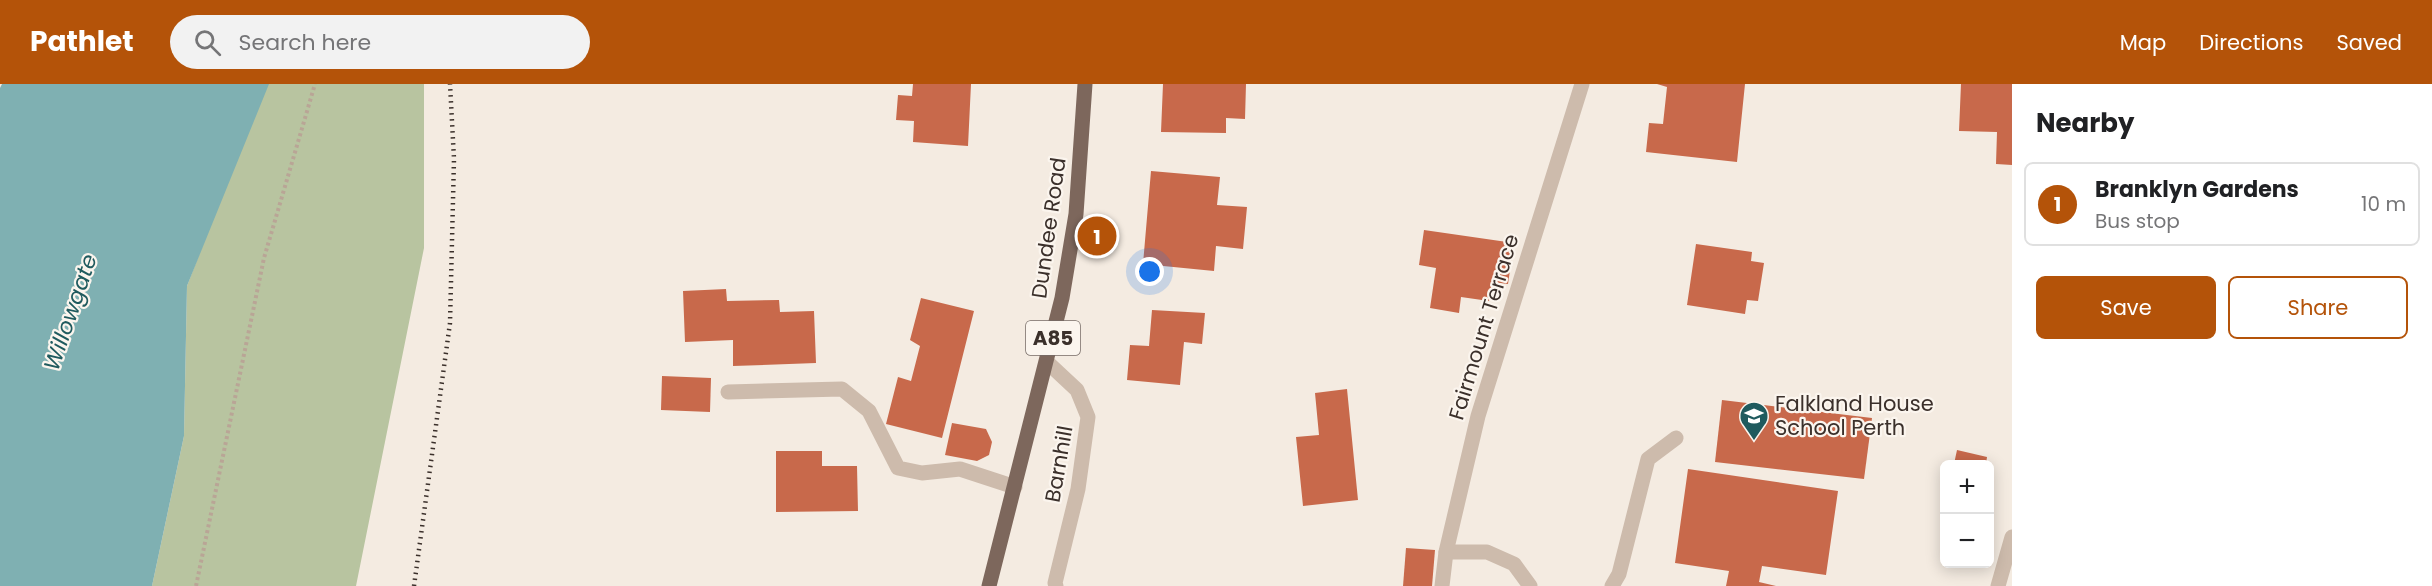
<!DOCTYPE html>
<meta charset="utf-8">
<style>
:root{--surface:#fff;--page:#f2f2f2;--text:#202124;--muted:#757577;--line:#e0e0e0;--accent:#b45309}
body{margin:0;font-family:Poppins,sans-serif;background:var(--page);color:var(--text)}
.controls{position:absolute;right:18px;bottom:18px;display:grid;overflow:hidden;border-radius:9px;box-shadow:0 3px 15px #0003}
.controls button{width:54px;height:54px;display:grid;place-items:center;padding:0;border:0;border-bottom:2px solid var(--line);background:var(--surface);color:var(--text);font:30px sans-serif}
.you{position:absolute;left:1150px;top:188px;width:21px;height:21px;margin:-15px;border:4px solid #fff;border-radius:50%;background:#1a73e8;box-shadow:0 0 0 9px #1a73e833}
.badge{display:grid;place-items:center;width:39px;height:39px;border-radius:50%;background:var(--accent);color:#fff;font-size:20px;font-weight:700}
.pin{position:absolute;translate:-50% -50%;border:3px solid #fff;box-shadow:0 2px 6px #0006}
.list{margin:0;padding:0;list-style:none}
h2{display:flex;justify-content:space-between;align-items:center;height:78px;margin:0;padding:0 24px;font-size:26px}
h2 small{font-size:20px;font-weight:400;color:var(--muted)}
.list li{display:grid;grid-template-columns:39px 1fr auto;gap:18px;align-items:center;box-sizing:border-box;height:84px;margin:0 12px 12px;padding:0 12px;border:2px solid var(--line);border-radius:9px}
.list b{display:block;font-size:22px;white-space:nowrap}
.list p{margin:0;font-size:20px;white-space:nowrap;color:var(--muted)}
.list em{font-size:20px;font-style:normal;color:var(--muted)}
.actions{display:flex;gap:12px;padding:18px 24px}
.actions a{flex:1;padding:14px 0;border:2px solid var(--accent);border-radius:9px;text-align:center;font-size:21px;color:var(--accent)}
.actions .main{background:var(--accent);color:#fff}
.icon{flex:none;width:33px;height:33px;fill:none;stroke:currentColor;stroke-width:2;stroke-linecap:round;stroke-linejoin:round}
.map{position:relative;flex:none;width:2012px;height:502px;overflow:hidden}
header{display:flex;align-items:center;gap:36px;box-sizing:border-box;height:84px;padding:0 30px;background:var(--accent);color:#fff}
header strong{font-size:28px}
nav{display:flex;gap:33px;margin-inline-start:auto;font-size:21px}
.search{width:420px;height:54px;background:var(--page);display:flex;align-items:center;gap:15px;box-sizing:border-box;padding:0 21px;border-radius:33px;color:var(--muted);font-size:22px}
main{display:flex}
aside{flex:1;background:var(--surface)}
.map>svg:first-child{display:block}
.green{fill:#b8c4a0}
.water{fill:#7fb0b2}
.building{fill:#c8694b}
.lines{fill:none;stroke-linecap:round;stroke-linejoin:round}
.path{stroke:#b9a596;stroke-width:4;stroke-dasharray:3 3;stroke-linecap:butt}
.service{stroke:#cdbbac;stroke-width:15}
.minor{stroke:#cdbbac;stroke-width:15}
.primary{stroke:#7d675c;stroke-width:15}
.rail{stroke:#3b302b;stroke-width:4.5;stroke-dasharray:1.5 4.5;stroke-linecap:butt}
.labels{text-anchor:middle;stroke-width:4.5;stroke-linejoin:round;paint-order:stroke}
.shield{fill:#fbf5ee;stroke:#756b66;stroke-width:1.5}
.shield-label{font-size:20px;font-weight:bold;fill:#3b302b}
.street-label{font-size:21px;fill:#3b302b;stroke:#fbf5ee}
.poi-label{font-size:21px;fill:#3b302b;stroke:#fbf5ee;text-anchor:start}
.water-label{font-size:22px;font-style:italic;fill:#1f5a5e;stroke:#fbf5ee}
</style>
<header>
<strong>Pathlet</strong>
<div class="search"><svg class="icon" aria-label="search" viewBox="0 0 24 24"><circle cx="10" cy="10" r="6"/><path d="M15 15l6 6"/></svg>Search here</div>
<nav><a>Map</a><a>Directions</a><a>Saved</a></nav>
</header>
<main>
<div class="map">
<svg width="2012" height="502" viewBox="0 0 2012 502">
<rect width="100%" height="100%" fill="#f4ebe1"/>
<!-- green -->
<polygon class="green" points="265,0 424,0 424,164 356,502 152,502 184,352 187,202"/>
<!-- water -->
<polygon class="water" points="2,0 269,0 187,202 184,352 152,502 0,502 0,4"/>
<!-- building -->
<g class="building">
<polygon points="913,0 971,0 968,62 913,58 914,37 896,36 898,11 912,12"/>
<polygon points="1163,0 1246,0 1245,35 1226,34 1226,49 1161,48"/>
<polygon points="1657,0 1745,0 1737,78 1646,68 1649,39 1663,40 1667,3"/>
<polygon points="1961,0 2012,0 2012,81 1996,80 1997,48 1959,47"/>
<polygon points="1151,87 1220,93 1217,121 1247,123 1243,165 1216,162 1214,187 1143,180"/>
<polygon points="1424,146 1514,159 1508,200 1492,198 1489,217 1461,213 1459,229 1430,224 1436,184 1419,181"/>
<polygon points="1696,160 1752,168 1751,177 1764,179 1758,217 1747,216 1745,230 1687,221"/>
<polygon points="726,205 727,217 779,216 780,228 814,227 816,279 733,282 733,256 685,258 683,207"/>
<polygon points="921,214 974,227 942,354 886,340 898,293 911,297 920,262 910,256"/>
<polygon points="1152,226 1205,229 1202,260 1184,258 1180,301 1127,296 1130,261 1149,262"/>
<polygon points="662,292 711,294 710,328 661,326"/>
<polygon points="1347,305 1358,416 1303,422 1296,353 1319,351 1315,309"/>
<polygon points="1722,316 1872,334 1864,395 1715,378"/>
<polygon points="952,339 986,345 992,358 989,371 977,377 945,371"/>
<polygon points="1957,366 1987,373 1986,380 1954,380"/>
<polygon points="776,367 822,367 822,382 857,382 858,427 776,428"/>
<polygon points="1688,385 1838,407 1826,491 1762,482 1759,498 1776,502 1726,502 1729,487 1675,479"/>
<polygon points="1406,464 1435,466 1432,502 1403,502"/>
</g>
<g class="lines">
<!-- path -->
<polyline class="path" points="196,502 264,174 315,0"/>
<!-- service -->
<g class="service">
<polyline points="728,308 842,305 869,327 898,384 922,389 960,385 1015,403"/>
<polyline points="1446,468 1487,468 1514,480 1530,502"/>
<polyline points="1612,502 1619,490 1648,375 1676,354"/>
</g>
<!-- minor -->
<g class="minor">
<polyline points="1047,278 1077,306 1088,333 1078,405 1055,499 1056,502"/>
<polyline points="1442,502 1446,468 1478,332 1582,0"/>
<polyline points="1998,502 2012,453"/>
</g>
<!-- primary -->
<polyline class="primary" points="989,502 1062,214 1076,130 1085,0"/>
<!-- rail -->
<polyline class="rail" points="414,502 450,239 454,75 450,0"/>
</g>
<!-- icons -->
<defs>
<g id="school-pin" transform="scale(1.5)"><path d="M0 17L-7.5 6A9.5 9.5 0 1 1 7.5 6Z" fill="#1f5a5e" stroke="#fbf5ee"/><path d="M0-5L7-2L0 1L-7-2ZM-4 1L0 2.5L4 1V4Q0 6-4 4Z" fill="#fff"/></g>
</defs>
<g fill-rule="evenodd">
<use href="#school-pin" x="1754" y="332"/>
</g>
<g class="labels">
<!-- shield labels -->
<rect class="shield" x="1026" y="237" width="54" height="34" rx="4.5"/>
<g class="shield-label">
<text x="1053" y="261">A85</text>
</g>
<!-- street labels -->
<g class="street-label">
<text transform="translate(1049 144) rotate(-82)" y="7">Dundee Road</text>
<text transform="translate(1484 243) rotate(-73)" y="7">Fairmount Terrace</text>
<text transform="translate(1059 380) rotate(-80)" y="7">Barnhill</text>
</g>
<!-- poi labels -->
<g class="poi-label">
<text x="1775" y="327">Falkland House<tspan x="1775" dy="24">School Perth</tspan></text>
</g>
<!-- water labels -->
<g class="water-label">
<text transform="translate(70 228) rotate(-71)" y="8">Willowgate</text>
</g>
</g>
</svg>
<div class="controls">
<button>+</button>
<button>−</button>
</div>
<div class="you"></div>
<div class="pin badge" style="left:1097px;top:152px">1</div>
</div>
<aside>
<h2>Nearby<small></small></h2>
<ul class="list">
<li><span class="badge">1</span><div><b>Branklyn Gardens</b><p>Bus stop</p></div><em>10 m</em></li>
</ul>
<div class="actions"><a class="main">Save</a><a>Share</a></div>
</aside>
</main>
